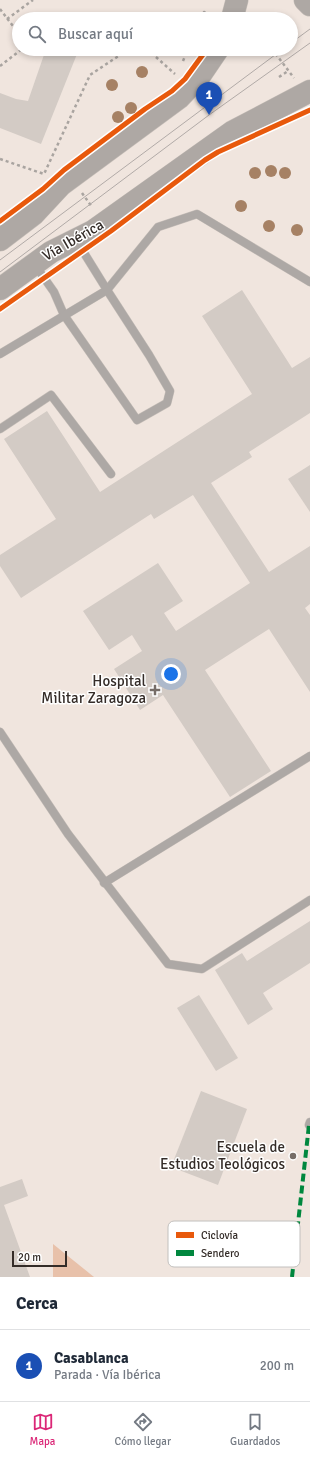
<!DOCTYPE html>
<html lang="es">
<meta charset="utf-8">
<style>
:root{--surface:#fff;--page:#f2f2f3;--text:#1f2937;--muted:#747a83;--line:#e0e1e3;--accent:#db2777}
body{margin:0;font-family:Signika,sans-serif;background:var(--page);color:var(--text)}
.scale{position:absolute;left:12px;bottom:10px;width:55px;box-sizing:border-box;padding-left:4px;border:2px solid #342c28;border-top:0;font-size:11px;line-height:14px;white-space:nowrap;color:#342c28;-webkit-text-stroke:3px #fff;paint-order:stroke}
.you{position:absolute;left:171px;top:674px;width:14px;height:14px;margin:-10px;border:3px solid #fff;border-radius:50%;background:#1a73e8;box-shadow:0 0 0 6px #1a73e833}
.badge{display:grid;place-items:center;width:26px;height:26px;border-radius:50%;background:var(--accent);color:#fff;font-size:13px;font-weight:700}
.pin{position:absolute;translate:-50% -33px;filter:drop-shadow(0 1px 2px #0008)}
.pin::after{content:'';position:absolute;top:21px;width:14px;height:12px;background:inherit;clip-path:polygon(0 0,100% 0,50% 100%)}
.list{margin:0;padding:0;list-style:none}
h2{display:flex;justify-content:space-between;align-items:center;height:52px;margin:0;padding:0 16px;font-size:17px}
h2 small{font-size:13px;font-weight:400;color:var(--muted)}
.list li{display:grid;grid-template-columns:26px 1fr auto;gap:12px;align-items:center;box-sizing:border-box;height:72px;padding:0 16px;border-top:1px solid var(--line)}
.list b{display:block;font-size:15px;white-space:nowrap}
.list p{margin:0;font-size:13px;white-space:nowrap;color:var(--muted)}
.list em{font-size:13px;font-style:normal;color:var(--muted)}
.icon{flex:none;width:22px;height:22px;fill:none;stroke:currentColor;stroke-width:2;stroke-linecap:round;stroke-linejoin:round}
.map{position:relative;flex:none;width:310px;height:1277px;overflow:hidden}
.search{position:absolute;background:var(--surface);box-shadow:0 2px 6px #0003;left:12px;right:12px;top:12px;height:44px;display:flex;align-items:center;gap:10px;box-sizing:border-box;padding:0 14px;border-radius:22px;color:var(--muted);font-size:15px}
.sheet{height:124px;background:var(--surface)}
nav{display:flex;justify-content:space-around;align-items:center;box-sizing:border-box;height:56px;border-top:1px solid var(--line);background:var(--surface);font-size:11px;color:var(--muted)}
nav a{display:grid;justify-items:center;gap:2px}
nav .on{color:var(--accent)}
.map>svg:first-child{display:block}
.green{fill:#e8c1aa}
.building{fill:#d3cbc5}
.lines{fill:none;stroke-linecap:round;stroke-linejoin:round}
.service-casing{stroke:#c9c1bb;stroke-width:9}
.trunk-casing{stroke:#c9c1bb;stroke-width:23}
.path{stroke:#a9a4a0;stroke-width:2.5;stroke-dasharray:3 3;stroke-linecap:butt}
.service{stroke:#ada8a5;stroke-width:8}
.trunk{stroke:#aea8a4;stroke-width:22}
.tram{stroke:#b1aaa7;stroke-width:1}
.quiet{stroke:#00873e;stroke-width:4;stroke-dasharray:8 4;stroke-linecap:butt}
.cycleway-casing{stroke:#fff;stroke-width:8}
.cycleway{stroke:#e8590c;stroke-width:5}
.tree{fill:#a68164}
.poi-dot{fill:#766d68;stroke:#fff;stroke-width:1.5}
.labels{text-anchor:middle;stroke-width:3;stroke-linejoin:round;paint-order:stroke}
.street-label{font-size:15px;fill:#342c28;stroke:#fff}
.poi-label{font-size:15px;fill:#342c28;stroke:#fff;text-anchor:end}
.key{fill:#fff;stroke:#c2c0be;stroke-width:1}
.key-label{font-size:11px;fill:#342c28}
</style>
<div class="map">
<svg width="310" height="1277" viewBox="0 0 310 1277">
<rect width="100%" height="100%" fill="#f0e5de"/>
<!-- green -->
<polygon class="green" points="53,1244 94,1277 53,1277"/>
<!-- building -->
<g class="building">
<polygon points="46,49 79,49 41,144 0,128 0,93 16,99 28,101"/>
<polygon points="242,290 292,368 310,357 310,413 249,452 252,457 211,483 269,572 310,546 310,604 305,608 310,615 310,692 269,629 205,670 271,771 230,797 163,695 140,710 114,669 142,651 132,635 109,650 83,611 158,563 183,601 164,613 176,631 250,583 193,495 154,519 151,514 21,598 0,566 0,555 56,519 4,439 47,411 100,492 252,394 202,316"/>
<polygon points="310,465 310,512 288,479"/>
<polygon points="310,921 310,963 263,993 273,1009 248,1025 215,970 242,953 247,961"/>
<polygon points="199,995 238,1058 216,1071 177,1008"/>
<polygon points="201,1091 247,1109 218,1185 171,1167"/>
<polygon points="22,1179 28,1196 4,1205 30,1277 0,1277 0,1187"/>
</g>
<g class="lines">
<!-- service casing -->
<g class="service-casing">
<g id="service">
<polyline points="35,265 54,292 64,315 137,420 167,403 170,391 149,355 107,290 158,227 197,214 310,282"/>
<polyline points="0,354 107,290 76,240"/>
<polyline points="0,429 51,395 111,474"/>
<polyline points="0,732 68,834 168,964 202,969 310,900"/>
<polyline points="104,883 310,756"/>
<polyline points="310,1122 309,1125 310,1126"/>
</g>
</g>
<!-- trunk casing -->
<g class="trunk-casing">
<g id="trunk">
<polyline points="305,0 310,5"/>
<polyline points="232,19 237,0"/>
<polyline points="0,240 34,214 61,185 179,98 199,77 218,49"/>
<polyline points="0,289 51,252 93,231 232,132 310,91"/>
</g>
</g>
<!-- path -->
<g class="path">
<polyline points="0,9 19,34"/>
<polyline points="7,19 33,0"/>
<polyline points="201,19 204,12 212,15"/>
<polyline points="147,49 175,74"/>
<polyline points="272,49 294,78"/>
<polyline points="262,54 268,49"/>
<polyline points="183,61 188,49"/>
<polyline points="0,66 22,49"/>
<polyline points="279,77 288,71"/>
<polyline points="0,159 44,174 90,75 129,49"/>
<polyline points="82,193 92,207"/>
</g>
<!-- service -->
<use href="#service" class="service"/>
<!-- trunk -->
<use href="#trunk" class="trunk"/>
<!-- tram -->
<g class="tram">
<polyline points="291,43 310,29"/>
<polyline points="0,260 283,49"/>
<polyline points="0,272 209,115 310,43"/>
</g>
<!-- quiet -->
<polyline class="quiet" points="292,1277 309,1125"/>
<!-- cycleway casing -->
<g class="cycleway-casing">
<g id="cycleway">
<polyline points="0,221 43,189 64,170 145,109 172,91 185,79 207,49"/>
<polyline points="0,309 111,231 205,160 218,152 310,110"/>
</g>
</g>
<!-- cycleway -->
<use href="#cycleway" class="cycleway"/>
</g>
<!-- trees -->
<g class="tree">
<circle cx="142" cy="72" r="6"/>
<circle cx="112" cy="85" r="6"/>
<circle cx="131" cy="108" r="6"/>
<circle cx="118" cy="117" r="6"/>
<circle cx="271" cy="171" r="6"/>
<circle cx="255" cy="173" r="6"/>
<circle cx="285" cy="173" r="6"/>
<circle cx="241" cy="206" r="6"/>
<circle cx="269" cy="226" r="6"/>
<circle cx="297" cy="230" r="6"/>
</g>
<!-- markers -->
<g class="poi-dot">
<path d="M153 684h4v4h4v4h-4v4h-4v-4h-4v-4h4z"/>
<circle cx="293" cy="1156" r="4"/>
</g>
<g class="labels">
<!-- street labels -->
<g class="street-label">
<text transform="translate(73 240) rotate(-30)" y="5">Vía Ibérica</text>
</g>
<!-- poi labels -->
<g class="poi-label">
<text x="146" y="686">Hospital<tspan x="146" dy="17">Militar Zaragoza</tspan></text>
<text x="285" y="1152">Escuela de<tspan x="285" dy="17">Estudios Teológicos</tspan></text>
</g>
</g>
<!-- legend -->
<rect x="168" y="1221" width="132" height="46" rx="6" class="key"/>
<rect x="176" y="1232" width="18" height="6" fill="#e8590c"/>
<rect x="176" y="1250" width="18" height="6" fill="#00873e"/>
<g class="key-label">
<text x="201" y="1239">Ciclovía</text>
<text x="201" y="1257">Sendero</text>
</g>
</svg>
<div class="scale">20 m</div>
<div class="you"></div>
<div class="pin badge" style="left:209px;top:115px;background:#1a4fb4">1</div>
<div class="search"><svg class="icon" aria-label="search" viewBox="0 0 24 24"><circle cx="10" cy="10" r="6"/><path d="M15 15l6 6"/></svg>Buscar aquí</div>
</div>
<section class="sheet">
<h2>Cerca<small></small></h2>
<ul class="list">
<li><span class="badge" style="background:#1a4fb4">1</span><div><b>Casablanca</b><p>Parada · Vía Ibérica</p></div><em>200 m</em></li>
</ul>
</section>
<nav>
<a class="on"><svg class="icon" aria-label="map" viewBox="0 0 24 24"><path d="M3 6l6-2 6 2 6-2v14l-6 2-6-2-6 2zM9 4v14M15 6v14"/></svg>Mapa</a>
<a><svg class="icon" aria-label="directions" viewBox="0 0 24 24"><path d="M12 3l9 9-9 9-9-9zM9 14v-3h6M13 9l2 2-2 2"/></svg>Cómo llegar</a>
<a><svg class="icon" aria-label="saved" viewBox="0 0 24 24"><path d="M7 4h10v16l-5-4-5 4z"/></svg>Guardados</a>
</nav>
